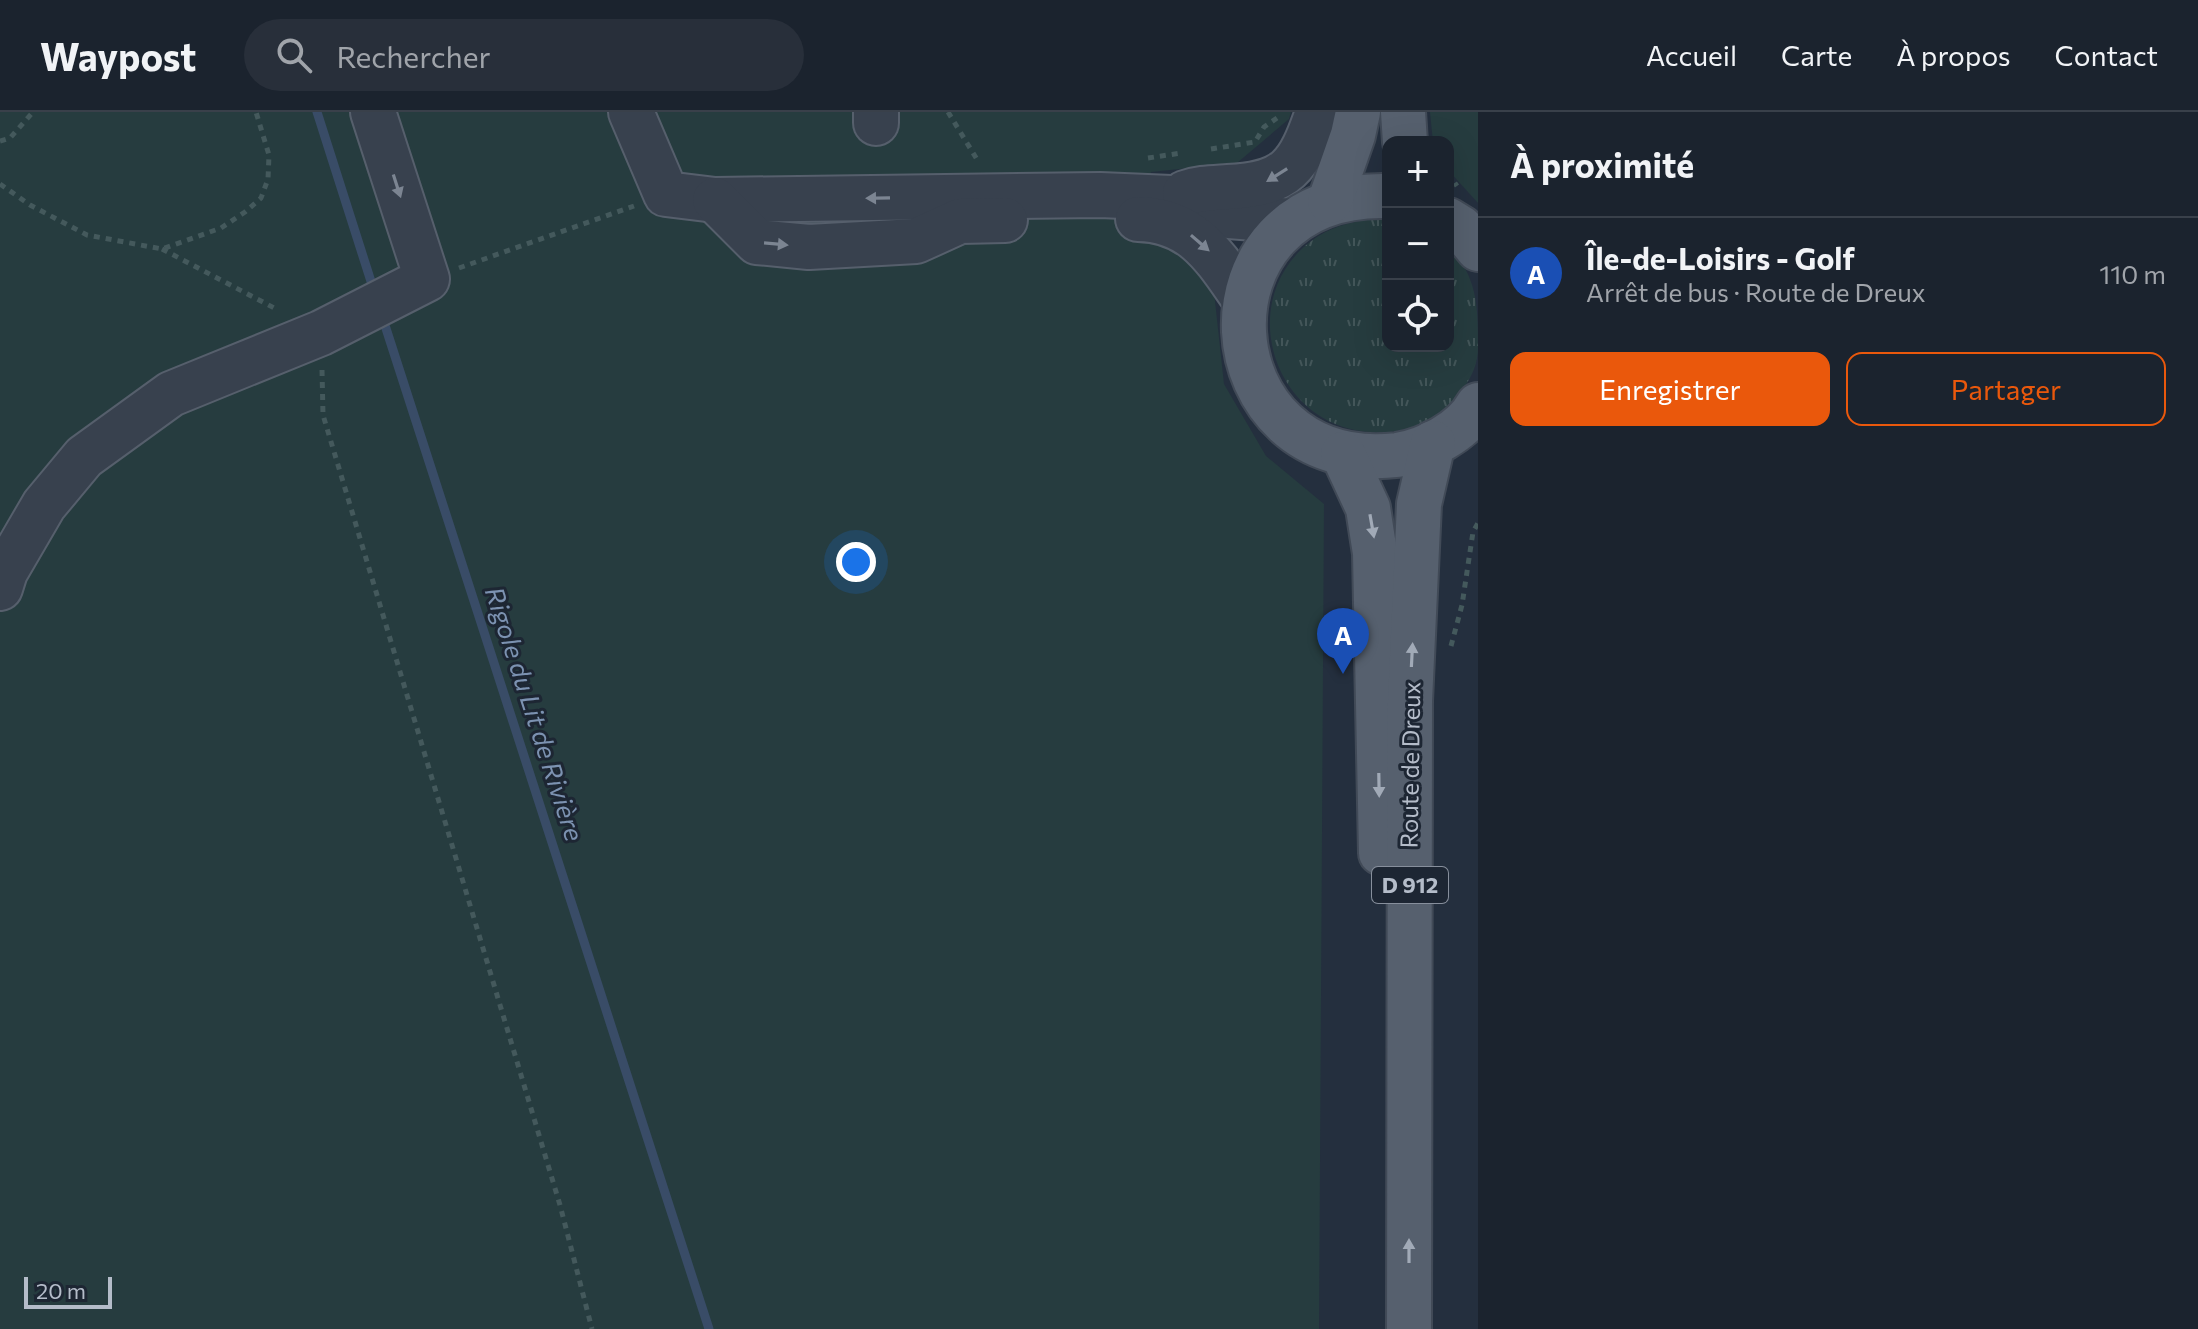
<!DOCTYPE html>
<html lang="fr">
<meta charset="utf-8">
<style>
:root{--surface:#1b232e;--page:#282f3a;--text:#f1f3f6;--muted:#a0a4aa;--line:#39404a;--accent:#ea580c}
body{margin:0;font-family:Commissioner,sans-serif;background:var(--page);color:var(--text)}
.controls{position:absolute;right:24px;top:24px;display:grid;overflow:hidden;border-radius:16px;box-shadow:0 8px 32px #0002}
.controls button{width:72px;height:72px;display:grid;place-items:center;padding:0;border:0;border-bottom:2px solid var(--line);background:var(--surface);color:var(--text);font:40px sans-serif}
.scale{position:absolute;left:24px;bottom:20px;width:88px;box-sizing:border-box;padding-left:8px;border:4px solid #b4bcc9;border-top:0;font-size:22px;line-height:28px;white-space:nowrap;color:#b4bcc9;-webkit-text-stroke:6px #1d2633;paint-order:stroke}
.you{position:absolute;left:856px;top:450px;width:28px;height:28px;margin:-20px;border:6px solid #fff;border-radius:50%;background:#1a73e8;box-shadow:0 0 0 12px #1a73e833}
.badge{display:grid;place-items:center;width:52px;height:52px;border-radius:50%;background:var(--accent);color:#fff;font-size:26px;font-weight:700}
.pin{position:absolute;translate:-50% -66px;filter:drop-shadow(0 2px 4px #0008)}
.pin::after{content:'';position:absolute;top:42px;width:28px;height:24px;background:inherit;clip-path:polygon(0 0,100% 0,50% 100%)}
.list{margin:0;padding:0;list-style:none}
h2{display:flex;justify-content:space-between;align-items:center;height:104px;margin:0;padding:0 32px;font-size:34px}
h2 small{font-size:26px;font-weight:400;color:var(--muted)}
.list li{display:grid;grid-template-columns:52px 1fr auto;gap:24px;align-items:center;box-sizing:border-box;height:112px;padding:0 32px;border-top:2px solid var(--line)}
.list b{display:block;font-size:30px;white-space:nowrap}
.list p{margin:0;font-size:26px;white-space:nowrap;color:var(--muted)}
.list em{font-size:26px;font-style:normal;color:var(--muted)}
.actions{display:flex;gap:16px;padding:24px 32px}
.actions a{flex:1;padding:18px 0;border:2px solid var(--accent);border-radius:16px;text-align:center;font-size:28px;color:var(--accent)}
.actions .main{background:var(--accent);color:#fff}
.icon{flex:none;width:44px;height:44px;fill:none;stroke:currentColor;stroke-width:2;stroke-linecap:round;stroke-linejoin:round}
.map{position:relative;flex:none;width:1478px;height:1217px;overflow:hidden}
header{display:flex;align-items:center;gap:48px;box-sizing:border-box;height:112px;padding:0 40px;background:var(--surface);border-bottom:2px solid var(--line)}
header strong{font-size:38px}
nav{display:flex;gap:44px;margin-inline-start:auto;font-size:28px}
.search{width:560px;height:72px;background:var(--page);display:flex;align-items:center;gap:20px;box-sizing:border-box;padding:0 28px;border-radius:44px;color:var(--muted);font-size:30px}
main{display:flex}
aside{flex:1;background:var(--surface)}
.map>svg:first-child{display:block}
.grass{fill:url(#grass-tufts)}
.green{fill:#263c3f}
.lines{fill:none;stroke-linecap:round;stroke-linejoin:round}
.stream{stroke:#394c67;stroke-width:9}
.minor-casing{stroke:#565f6c;stroke-width:48}
.major-casing{stroke:#414a57;stroke-width:48}
.path{stroke:#44595c;stroke-width:5;stroke-dasharray:6 6;stroke-linecap:butt}
.minor{stroke:#38414e;stroke-width:44}
.major{stroke:#56606e;stroke-width:44}
.oneway{fill:#7c8592}
.oneway2{fill:#a1aab7}
.labels{text-anchor:middle;stroke-width:6;stroke-linejoin:round;paint-order:stroke}
.shield{fill:#1d2633;stroke:#878f9c;stroke-width:2}
.shield-label{font-size:22px;font-weight:bold;fill:#b4bcc9}
.street-label{font-size:24px;fill:#b4bcc9;stroke:#1d2633}
.water-label{font-size:26px;font-style:italic;fill:#7c92b1;stroke:#1d2633}
</style>
<header>
<strong>Waypost</strong>
<div class="search"><svg class="icon" aria-label="search" viewBox="0 0 24 24"><circle cx="10" cy="10" r="6"/><path d="M15 15l6 6"/></svg>Rechercher</div>
<nav><a>Accueil</a><a>Carte</a><a>À propos</a><a>Contact</a></nav>
</header>
<main>
<div class="map">
<svg width="1478" height="1217" viewBox="0 0 1478 1217">
<defs>
<pattern id="grass-tufts" width="24" height="20" patternUnits="userSpaceOnUse" patternTransform="scale(2)"><rect width="24" height="20" fill="#263c3f"/><path d="M3 7l-1-3M5 7V3M7 7l1-3M15 17l-1-3M17 17v-4M19 17l1-3" fill="none" stroke="#435659"/></pattern>
</defs>
<rect width="100%" height="100%" fill="#242f3e"/>
<!-- grass -->
<path class="grass" d="M1373,107L1388,108V234H1448V135C1478,163 1478,197 1478,236C1478,264 1456,290 1433,305C1414,317 1392,322 1369,320C1273,313 1234,189 1310,130C1329,115 1350,110 1373,107Z"/>
<!-- green -->
<g class="green">
<polygon points="0,0 1291,0 1289,7 1237,51 1151,60 1141,115 1211,152 1224,272 1266,344 1324,392 1319,1217 0,1217"/>
<polygon points="1430,0 1478,0 1478,91 1448,58 1448,30 1433,30"/>
</g>
<g class="lines">
<!-- stream -->
<g class="stream">
<polyline points="317,0 375,182"/>
<polyline points="382,204 709,1217"/>
</g>
<!-- minor casing -->
<g class="minor-casing">
<g id="minor">
<polyline points="631,0 666,82 715,88 1100,83 1171,86 1229,104 1293,109"/>
<polyline points="876,0 876,11"/>
<path d="M1185,81C1199,76 1213,76 1228,75C1288,72 1299,55 1318,0"/>
<polyline points="715,88 757,130 809,135 916,129 960,109 1005,108"/>
<path d="M1138,107C1195,108 1216,147 1245,188"/>
<polyline points="0,476 5,460 44,393 84,345 171,282 321,221 427,167 373,0"/>
</g>
</g>
<!-- major casing -->
<g class="major-casing">
<g id="major">
<polyline points="1403,0 1405,30"/>
<path d="M1388,84C1186,78 1203,365 1397,343C1426,339 1464,319 1478,293"/>
<polyline points="1330,89 1353,23 1358,0"/>
<polyline points="1448,108 1461,116 1478,137"/>
<polyline points="1343,342 1368,396 1375,441 1381,741"/>
<polyline points="1409,1217 1410,589 1419,392 1433,331"/>
</g>
</g>
<!-- path -->
<g class="path">
<polyline points="948,0 978,49"/>
<polyline points="0,29 10,26 33,0"/>
<polyline points="1211,37 1255,30 1264,15 1277,6"/>
<polyline points="1148,46 1181,41"/>
<polyline points="1448,61 1457,74"/>
<polyline points="0,72 30,93 87,123 162,137 221,116 245,100 261,86 268,67 269,43 256,0"/>
<polyline points="162,137 278,198"/>
<polyline points="459,156 634,94"/>
<polyline points="322,258 323,303 560,1093 592,1217"/>
<polyline points="1451,534 1462,493 1473,420 1478,411"/>
</g>
<!-- minor -->
<use href="#minor" class="minor"/>
<!-- major -->
<use href="#major" class="major"/>
</g>
<!-- one-way arrows -->
<defs><path id="oneway-solid" d="M-6-.8H1V-3.2L6.5 0L1 3.2V.8H-6Z" transform="scale(2)"/></defs>
<g class="oneway">
<use href="#oneway-solid" transform="translate(1277 63) rotate(148)"/>
<use href="#oneway-solid" transform="translate(397 74) rotate(72)"/>
<use href="#oneway-solid" transform="translate(878 86) rotate(179)"/>
<use href="#oneway-solid" transform="translate(1200 131) rotate(41)"/>
<use href="#oneway-solid" transform="translate(776 132) rotate(5)"/>
</g>
<g class="oneway2">
<use href="#oneway-solid" transform="translate(1372 414) rotate(80)"/>
<use href="#oneway-solid" transform="translate(1412 543) rotate(-87)"/>
<use href="#oneway-solid" transform="translate(1379 673) rotate(89)"/>
<use href="#oneway-solid" transform="translate(1409 1139) rotate(-90)"/>
</g>
<g class="labels">
<!-- shield labels -->
<rect class="shield" x="1372" y="755" width="76" height="36" rx="6"/>
<g class="shield-label">
<text x="1410" y="781">D 912</text>
</g>
<!-- street labels -->
<g class="street-label">
<text transform="translate(1411 653) rotate(-89)" y="8">Route de Dreux</text>
</g>
<!-- water labels -->
<g class="water-label">
<text transform="translate(534 602) rotate(72)" y="9">Rigole du Lit de Rivière</text>
</g>
</g>
</svg>
<div class="controls">
<button>+</button>
<button>−</button>
<button><svg class="icon" aria-label="locate" viewBox="0 0 24 24"><circle cx="12" cy="12" r="6"/><path d="M12 2v4M12 18v4M2 12h4M18 12h4"/></svg></button>
</div>
<div class="scale">20 m</div>
<div class="you"></div>
<div class="pin badge" style="left:1343px;top:562px;background:#1a4fb4">A</div>
</div>
<aside>
<h2>À proximité<small></small></h2>
<ul class="list">
<li><span class="badge" style="background:#1a4fb4">A</span><div><b>Île-de-Loisirs - Golf</b><p>Arrêt de bus · Route de Dreux</p></div><em>110 m</em></li>
</ul>
<div class="actions"><a class="main">Enregistrer</a><a>Partager</a></div>
</aside>
</main>
